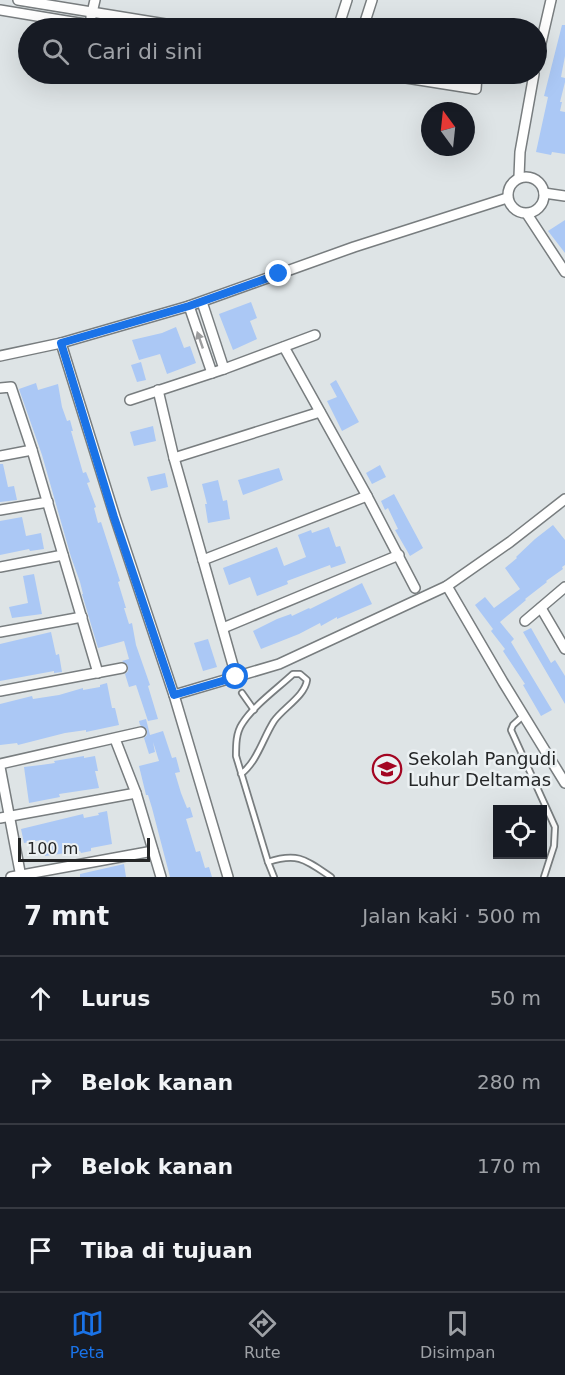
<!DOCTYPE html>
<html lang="id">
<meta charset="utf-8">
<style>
:root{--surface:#171b24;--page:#242831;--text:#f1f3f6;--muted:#9ea1a6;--line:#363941;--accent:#1a73e8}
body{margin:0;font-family:"DejaVu Sans",sans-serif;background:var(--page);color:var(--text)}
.controls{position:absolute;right:18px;bottom:18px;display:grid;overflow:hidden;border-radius:0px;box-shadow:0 6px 24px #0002}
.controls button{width:54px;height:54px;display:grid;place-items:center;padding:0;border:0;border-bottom:2px solid var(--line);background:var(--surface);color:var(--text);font:30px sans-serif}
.compass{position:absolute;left:421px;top:102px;width:54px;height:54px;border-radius:50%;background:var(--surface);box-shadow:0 6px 24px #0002;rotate:345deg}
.scale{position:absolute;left:18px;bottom:15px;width:132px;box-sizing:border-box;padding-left:6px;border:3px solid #242627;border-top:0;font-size:16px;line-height:21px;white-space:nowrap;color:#242627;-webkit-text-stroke:4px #ecf1f3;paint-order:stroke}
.stop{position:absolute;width:18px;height:18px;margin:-14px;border:4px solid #1a73e8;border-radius:50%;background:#fff}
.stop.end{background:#1a73e8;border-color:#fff;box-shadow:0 2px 6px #0008}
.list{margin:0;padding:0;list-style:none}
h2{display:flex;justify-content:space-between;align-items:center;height:78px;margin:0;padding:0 24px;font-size:26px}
h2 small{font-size:20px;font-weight:400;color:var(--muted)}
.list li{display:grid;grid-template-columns:39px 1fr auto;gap:18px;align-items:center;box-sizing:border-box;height:84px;padding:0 24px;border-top:2px solid var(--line)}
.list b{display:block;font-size:22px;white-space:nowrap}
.list em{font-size:20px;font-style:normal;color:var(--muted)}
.icon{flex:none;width:33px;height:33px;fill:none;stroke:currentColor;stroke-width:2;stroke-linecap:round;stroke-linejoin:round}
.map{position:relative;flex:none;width:565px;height:877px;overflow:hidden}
.search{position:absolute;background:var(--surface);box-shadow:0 6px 24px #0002;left:18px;right:18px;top:18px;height:66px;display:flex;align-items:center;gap:15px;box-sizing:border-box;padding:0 21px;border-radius:33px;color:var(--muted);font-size:22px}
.sheet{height:414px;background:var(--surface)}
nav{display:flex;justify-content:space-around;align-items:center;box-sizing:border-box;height:84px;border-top:2px solid var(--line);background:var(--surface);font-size:16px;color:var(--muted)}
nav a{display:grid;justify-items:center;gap:3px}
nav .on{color:var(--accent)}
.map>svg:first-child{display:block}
.building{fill:#abc8f5}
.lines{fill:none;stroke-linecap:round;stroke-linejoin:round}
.service-casing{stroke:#787d7f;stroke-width:8}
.minor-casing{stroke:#787d7f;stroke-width:12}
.service{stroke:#fff;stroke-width:4.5}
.minor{stroke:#fff;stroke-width:9}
.oneway{fill:#9c9d9e}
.route{stroke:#1a73e8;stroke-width:8}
.labels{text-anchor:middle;stroke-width:5;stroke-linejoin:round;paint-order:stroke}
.poi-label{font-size:18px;fill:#242627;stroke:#ecf1f3;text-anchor:start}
</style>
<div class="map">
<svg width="565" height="877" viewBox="0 0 565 877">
<rect width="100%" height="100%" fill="#dee4e6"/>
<!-- building -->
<g class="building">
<polygon points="562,25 565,25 565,56 561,77 565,78 565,82 560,102 562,102 560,111 565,112 565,154 552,152 551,155 536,152 548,97 544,96"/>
<polygon points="565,220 565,253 548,231"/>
<polygon points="251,302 257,318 250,321 257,339 233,350 219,314"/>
<polygon points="176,327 184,348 190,346 196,363 167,374 160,354 139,360 132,340 162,333"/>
<polygon points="141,362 146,380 137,382 131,365"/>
<polygon points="336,380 359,422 342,431 327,401 337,397 330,384"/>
<polygon points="36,383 38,390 58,384 62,407 67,421 70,420 73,431 71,431 83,473 86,472 90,482 87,483 96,507 94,508 98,523 101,522 120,581 118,582 126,608 124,608 129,624 132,623 136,645 150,685 148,686 158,719 148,721 136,685 129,687 125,674 128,671 128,666 122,661 129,659 124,641 98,648 82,594 83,594 80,582 71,557 42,455 19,389"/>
<polygon points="153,426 156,441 134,446 130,432"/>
<polygon points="0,464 3,464 8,487 14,486 17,500 0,502"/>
<polygon points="380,465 386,477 372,484 366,473"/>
<polygon points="279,468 283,480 243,495 238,480"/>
<polygon points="165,473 168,487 151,491 147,477"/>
<polygon points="218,480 223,501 227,500 230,519 208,523 205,504 207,504 202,484"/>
<polygon points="394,494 423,548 410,556 395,530 398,529 388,508 385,510 381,501"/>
<polygon points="22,517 26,536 41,533 44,549 30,551 29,549 0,555 0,521"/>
<polygon points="553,525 565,540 565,565 562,567 563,569 546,581 547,582 525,599 526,600 500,622 514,639 511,642 552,710 541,716 523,685 525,684 503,651 505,649 491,631 493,629 475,605 485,597 494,608 520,589 505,568 517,558 516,557 535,539"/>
<polygon points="329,527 336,547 340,546 346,563 331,568 330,565 287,581 288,584 257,596 250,577 229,585 223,568 277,547 284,566 306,557 298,535 311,530 312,533"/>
<polygon points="34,574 42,614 12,618 9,607 28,603 23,576"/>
<polygon points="362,583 372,604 337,619 337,617 321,626 320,623 299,634 261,649 253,631 277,619 291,614 292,616 309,608 310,609"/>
<polygon points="531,628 551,663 555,660 565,676 565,704 523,632"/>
<polygon points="51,632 56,655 59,654 62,672 54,673 54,671 0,681 0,644"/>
<polygon points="208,639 217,667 203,671 194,643"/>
<polygon points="107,683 112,708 115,708 119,725 86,732 86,730 65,733 18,745 17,743 0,745 0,704 32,696 33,699 59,695 83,688 83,690 100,687 100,685"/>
<polygon points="146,719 150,735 163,731 172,758 176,757 180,772 175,773 181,793 187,808 190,807 193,817 186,819 192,839 196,852 200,851 205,868 209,867 212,877 170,877 152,808 148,795 146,795 139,766 159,761 153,742 155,752 149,754 144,738 147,735 147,730 140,725 139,721"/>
<polygon points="84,756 84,758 95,756 98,771 95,771 99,788 59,794 60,797 29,803 24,767 41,765 55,763 54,761"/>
<polygon points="107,811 112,844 91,848 91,851 81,853 80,851 45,856 42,840 24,843 21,829 83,814 84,818 99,815 98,813"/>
<polygon points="124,864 126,877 80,877 80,874"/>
</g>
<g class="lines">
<!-- service casing -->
<g class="service-casing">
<g id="service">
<polyline points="242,693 254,710"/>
<polyline points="523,716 513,725 511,730 555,827 554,846 544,877"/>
<path d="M241,774C257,762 263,738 274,721C283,708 305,696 307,680L300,674H293C278,688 253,706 242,724C236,733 236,745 236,756L268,862L274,877"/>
<path d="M268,862C298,852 306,860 331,877"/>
</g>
</g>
<!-- minor casing -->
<g class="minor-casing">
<g id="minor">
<polyline points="18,0 190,28"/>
<polyline points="0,10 109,28"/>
<polyline points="91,17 95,0"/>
<polyline points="338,28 347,0"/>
<polyline points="363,28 372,0"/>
<polyline points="536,65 551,0"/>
<polyline points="381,74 476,89 477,76 463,74"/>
<circle cx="526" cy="195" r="18"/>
<polyline points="519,177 520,152 534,74"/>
<polyline points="544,193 565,196"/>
<polyline points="527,214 565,272"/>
<polyline points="202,302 224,369"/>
<polyline points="189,306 212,373"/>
<polyline points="61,343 115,517 174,695 228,877"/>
<polyline points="284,347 367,496 415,588"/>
<polyline points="0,356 61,343 189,306 354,247 507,198"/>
<polyline points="0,388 11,387 32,450 98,673"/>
<polyline points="158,390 174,458 234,669"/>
<polyline points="130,400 224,369 315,335"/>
<polyline points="0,456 32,450"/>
<polyline points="174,458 320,412"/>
<polyline points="0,510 48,502"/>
<polyline points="203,560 367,496"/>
<polyline points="0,567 63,555"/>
<polyline points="447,586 503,682 565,783"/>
<polyline points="541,608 565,649"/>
<polyline points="525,621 565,587"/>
<polyline points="223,628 399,555"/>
<polyline points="0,632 82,617"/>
<polyline points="0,691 122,668"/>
<polyline points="174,695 279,664 447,586 510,542 565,499"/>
<polyline points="115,739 136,793 161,877"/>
<polyline points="0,764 141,732"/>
<polyline points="0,767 21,877"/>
<polyline points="0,818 136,793"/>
<polyline points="11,877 153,851"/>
</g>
</g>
<!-- service -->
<use href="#service" class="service"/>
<!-- minor -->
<use href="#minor" class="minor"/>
</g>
<!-- one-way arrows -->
<defs><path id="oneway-solid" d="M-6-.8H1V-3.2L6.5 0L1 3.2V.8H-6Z" transform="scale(1.5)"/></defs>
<use class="oneway" href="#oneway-solid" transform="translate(200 340) rotate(-109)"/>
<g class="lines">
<!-- route -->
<polyline class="route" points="236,677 174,695 114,517 61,343 189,306 279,274"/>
</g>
<!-- icons -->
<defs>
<g id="school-ring" transform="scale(1.5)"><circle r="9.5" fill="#ecf1f3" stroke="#a30522" stroke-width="1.5"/><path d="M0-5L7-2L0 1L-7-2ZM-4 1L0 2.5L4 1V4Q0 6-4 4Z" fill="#a30522"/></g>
</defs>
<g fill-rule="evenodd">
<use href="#school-ring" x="387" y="769"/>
</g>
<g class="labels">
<!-- poi labels -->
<g class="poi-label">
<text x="408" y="765">Sekolah Pangudi<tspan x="408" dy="21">Luhur Deltamas</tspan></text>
</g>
</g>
</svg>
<div class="controls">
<button><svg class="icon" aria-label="locate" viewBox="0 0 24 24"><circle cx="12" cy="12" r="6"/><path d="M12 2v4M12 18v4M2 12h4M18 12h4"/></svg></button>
</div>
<svg class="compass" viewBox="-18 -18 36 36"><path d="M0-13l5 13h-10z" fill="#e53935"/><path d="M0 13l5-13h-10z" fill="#9ea1a6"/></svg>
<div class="scale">100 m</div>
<div class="stop" style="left:236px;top:677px"></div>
<div class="stop end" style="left:279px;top:274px"></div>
<div class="search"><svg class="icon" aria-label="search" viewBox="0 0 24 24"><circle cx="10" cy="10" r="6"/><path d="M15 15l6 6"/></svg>Cari di sini</div>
</div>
<section class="sheet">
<h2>7 mnt<small>Jalan kaki · 500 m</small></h2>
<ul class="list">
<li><svg class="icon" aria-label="ahead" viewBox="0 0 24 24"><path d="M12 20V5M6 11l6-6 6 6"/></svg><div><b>Lurus</b></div><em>50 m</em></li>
<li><svg class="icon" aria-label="right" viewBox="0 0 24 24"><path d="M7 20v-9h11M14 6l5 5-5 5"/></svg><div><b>Belok kanan</b></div><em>280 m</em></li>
<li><svg class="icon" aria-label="right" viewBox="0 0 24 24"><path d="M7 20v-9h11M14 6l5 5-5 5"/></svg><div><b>Belok kanan</b></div><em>170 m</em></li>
<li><svg class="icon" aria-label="arrive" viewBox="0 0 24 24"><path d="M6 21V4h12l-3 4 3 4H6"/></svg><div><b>Tiba di tujuan</b></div></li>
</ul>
</section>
<nav>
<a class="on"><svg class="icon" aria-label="map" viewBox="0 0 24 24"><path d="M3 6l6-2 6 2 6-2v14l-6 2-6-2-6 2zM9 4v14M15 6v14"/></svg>Peta</a>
<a><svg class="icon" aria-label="directions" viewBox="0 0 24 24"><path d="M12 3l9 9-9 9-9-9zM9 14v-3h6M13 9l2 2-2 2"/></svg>Rute</a>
<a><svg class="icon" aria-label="saved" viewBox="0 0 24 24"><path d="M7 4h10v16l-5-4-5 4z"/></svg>Disimpan</a>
</nav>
